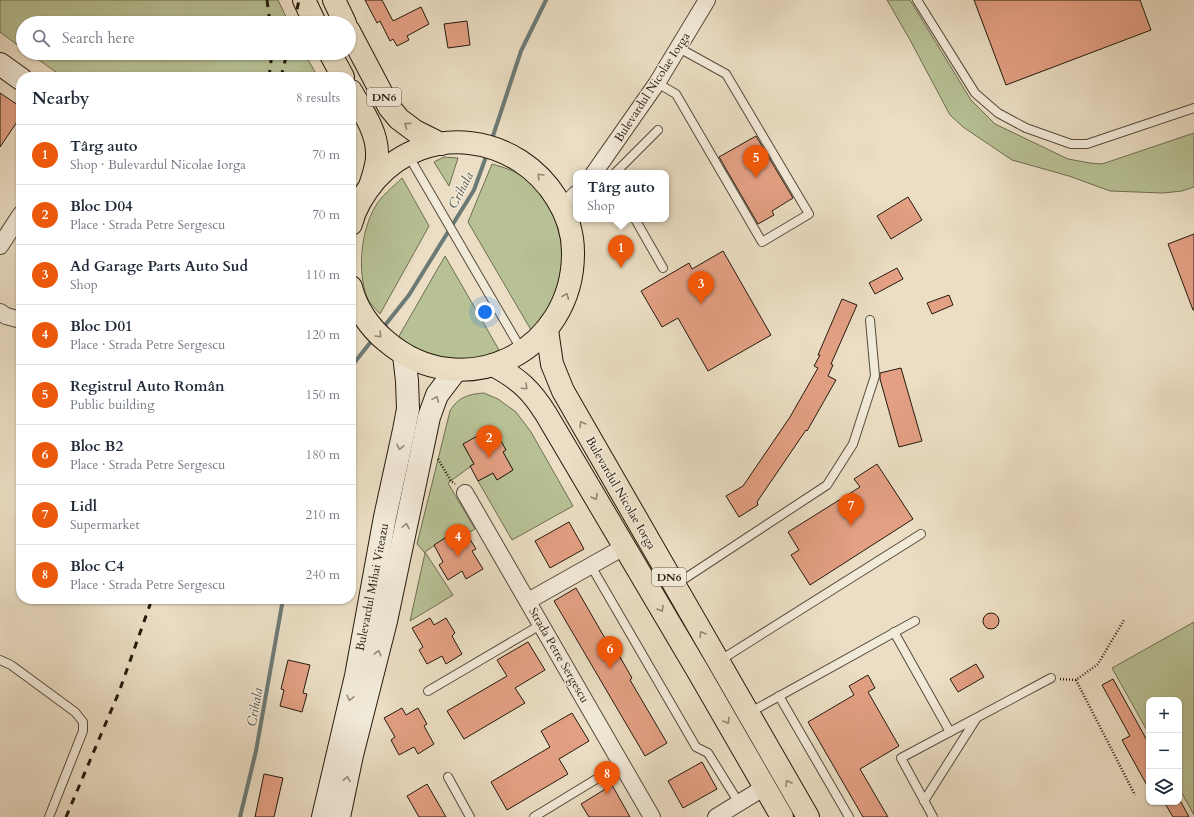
<!DOCTYPE html>
<meta charset="utf-8">
<style>
:root{--surface:#fff;--page:#f2f2f3;--text:#1f2937;--muted:#747a83;--line:#e0e1e3;--accent:#ea580c}
body{margin:0;font-family:Cardo,serif;background:var(--page);color:var(--text)}
.controls{position:absolute;right:12px;bottom:12px;display:grid;overflow:hidden;border-radius:8px;box-shadow:0 1px 3px #0004}
.controls button{width:36px;height:36px;display:grid;place-items:center;padding:0;border:0;border-bottom:1px solid var(--line);background:var(--surface);color:var(--text);font:20px sans-serif}
.you{position:absolute;left:485px;top:312px;width:14px;height:14px;margin:-10px;border:3px solid #fff;border-radius:50%;background:#1a73e8;box-shadow:0 0 0 6px #1a73e833}
.badge{display:grid;place-items:center;width:26px;height:26px;border-radius:50%;background:var(--accent);color:#fff;font-size:13px;font-weight:700}
.pin{position:absolute;translate:-50% -33px;filter:drop-shadow(0 1px 2px #0008)}
.pin::after{content:'';position:absolute;top:21px;width:14px;height:12px;background:inherit;clip-path:polygon(0 0,100% 0,50% 100%)}
.popup{position:absolute;left:573px;top:170px;width:96px;height:52px;box-sizing:border-box;display:grid;place-content:center;border-radius:8px;background:var(--surface);filter:drop-shadow(0 1px 3px #0005);font-size:13px;white-space:nowrap;color:var(--muted)}
.popup b{font-size:15px;color:var(--text)}
.popup::after{content:'';position:absolute;left:50%;top:100%;margin-left:-8px;border:8px solid transparent;border-top-color:var(--surface)}
.list{margin:0;padding:0;list-style:none}
h2{display:flex;justify-content:space-between;align-items:center;height:52px;margin:0;padding:0 16px;font-size:17px}
h2 small{font-size:13px;font-weight:400;color:var(--muted)}
.list li{display:grid;grid-template-columns:26px 1fr auto;gap:12px;align-items:center;box-sizing:border-box;height:60px;padding:0 16px;border-top:1px solid var(--line)}
.list b{display:block;font-size:15px;white-space:nowrap}
.list p{margin:0;font-size:13px;white-space:nowrap;color:var(--muted)}
.list em{font-size:13px;font-style:normal;color:var(--muted)}
.icon{flex:none;width:22px;height:22px;fill:none;stroke:currentColor;stroke-width:2;stroke-linecap:round;stroke-linejoin:round}
.map{position:relative;flex:none;width:1194px;height:817px;overflow:hidden}
.search{position:absolute;background:var(--surface);box-shadow:0 1px 3px #0004;left:16px;top:16px;width:340px;height:44px;display:flex;align-items:center;gap:10px;box-sizing:border-box;padding:0 14px;border-radius:22px;color:var(--muted);font-size:15px}
.panel{position:absolute;background:var(--surface);box-shadow:0 1px 3px #0004;left:16px;top:72px;width:340px;height:532px;border-radius:16px}
.map>svg:first-child{display:block}
.green{fill:#b7c195;stroke:#6e6e51}
.lines{fill:none;stroke-linecap:round;stroke-linejoin:round}
.stream{stroke:#6c7a76;stroke-width:4}
.building{fill:#e3a084;stroke:#251a0d}
.lane-casing{stroke:#564b3b;stroke-width:10}
.street-casing{stroke:#564b3b;stroke-width:18}
.secondary-casing{stroke:#251a0d;stroke-width:24}
.primary-casing{stroke:#251a0d;stroke-width:24}
.path{stroke:#251a0d;stroke-width:2.5;stroke-dasharray:1 2;stroke-linecap:butt}
.lane{stroke:#f2ead9;stroke-width:8}
.street{stroke:#f2ead9;stroke-width:16}
.secondary{stroke:#f2ead9;stroke-width:22}
.primary{stroke:#ebdec4;stroke-width:22}
.rail{stroke:#251a0d;stroke-width:3;stroke-dasharray:7 7;stroke-linecap:butt}
.oneway{stroke:#928672}
.oneway2{stroke:#968c7d}
.labels{text-anchor:middle;stroke-width:3;stroke-linejoin:round;paint-order:stroke}
.shield{fill:#f2ead9;stroke:#62584a;stroke-width:1}
.shield-label{font-size:11px;font-weight:bold;fill:#251a0d}
.street-label{font-size:12px;fill:#251a0d;stroke:#f2ead9}
.water-label{font-size:13px;font-style:italic;fill:#4e524a;stroke:#f2ead9}
</style>
<div class="map">
<svg width="1194" height="817" viewBox="0 0 1194 817">
<rect width="100%" height="100%" fill="#ebdec4"/>
<filter id="stains"><feTurbulence type="fractalNoise" baseFrequency=".005" numOctaves="4"/><feColorMatrix values="0 0 0 0 .2 0 0 0 0 .09 0 0 0 0 .02 0 0 0 .5 -.17"/></filter>
<radialGradient id="worn" r=".72"><stop offset=".6" stop-color="#630" stop-opacity="0"/><stop offset="1" stop-color="#630" stop-opacity=".3"/></radialGradient>
<!-- green -->
<g class="green">
<polygon points="0,0 278,0 289,23 23,23 23,49 0,32"/>
<polygon points="887,0 910,0 971,100 995,124 1068,159 1090,163 1102,164 1194,133 1194,187 1182,191 1163,193 1110,191 1069,176 1012,160 963,127 950,115 910,40"/>
<polygon points="29,53 304,53 318,77 63,77"/>
<polygon points="444,157 458,158 449,186 434,162"/>
<path d="M492,164C506,168 519,172 530,182C554,203 568,247 561,278C559,287 552,303 547,312C544,319 536,325 531,330L468,222Z"/>
<path d="M402,178L429,226L380,314C376,309 369,303 367,297C357,271 361,231 375,207C381,196 393,187 402,178Z"/>
<polygon points="445,256 499,350 482,358 460,360 445,358 410,347 399,336"/>
<path d="M484,393L498,399L516,412L531,432L573,506L512,540L478,481L493,473L497,480L513,470L503,452L506,450L497,434L485,441L463,444L474,464L448,483L475,529L449,545L445,538L425,552L453,595L410,621L425,553L417,544L450,411C458,397 469,394 484,393Z"/>
<polygon points="1194,622 1194,815 1179,788 1179,700 1149,700 1149,734 1112,668"/>
</g>
<g class="lines">
<!-- stream -->
<g class="stream">
<polyline points="491,142 521,51 546,0"/>
<polyline points="382,329 409,295 474,190 487,154"/>
<polyline points="351,367 373,339"/>
<polyline points="240,817 256,751 283,599"/>
</g>
</g>
<!-- building -->
<g class="building">
<polygon points="365,0 382,0 393,21 421,7 429,24 407,36 409,40 397,46 393,39 390,41 380,21 377,23"/>
<polygon points="974,0 1140,0 1151,30 1006,85"/>
<polygon points="467,21 470,45 448,48 444,24"/>
<polygon points="0,93 21,107 21,116 0,147"/>
<polygon points="756,136 793,198 772,211 774,215 758,224 719,157"/>
<polygon points="908,197 922,220 891,239 877,216"/>
<polygon points="1194,234 1194,310 1193,310 1168,244"/>
<polygon points="723,251 771,335 708,371 678,318 662,327 641,291 689,263 692,269"/>
<polygon points="897,268 903,279 875,294 869,283"/>
<polygon points="949,295 953,305 932,314 927,303"/>
<polygon points="842,299 857,305 831,364 833,365 828,376 836,380 807,431 806,430 757,502 758,505 739,517 726,496 743,486 790,417 818,368 814,366 820,355 818,355"/>
<polygon points="901,368 922,441 899,447 880,379 880,373"/>
<polygon points="481,434 485,441 497,434 506,450 503,452 513,470 497,480 493,473 478,481 470,466 474,464 463,444"/>
<polygon points="877,464 913,519 810,585 791,555 799,550 788,532 860,487 854,479"/>
<polygon points="569,522 584,549 550,568 535,541"/>
<polygon points="467,534 476,549 472,551 483,569 466,579 462,571 448,580 439,565 443,562 434,545 445,538 449,545"/>
<polygon points="576,588 617,659 620,657 632,678 630,680 667,743 645,756 554,601"/>
<circle cx="991" cy="621" r="8"/>
<polygon points="430,618 434,625 446,618 455,633 452,636 462,654 446,664 442,656 427,664 419,650 423,647 412,628"/>
<polygon points="528,642 545,670 515,688 525,703 464,739 447,711 507,676 497,660"/>
<polygon points="288,660 310,665 303,693 307,694 302,712 280,706 284,690 281,689"/>
<polygon points="976,664 984,677 958,692 950,679"/>
<polygon points="868,675 875,688 868,692 899,746 860,769 888,817 863,817 808,722 854,695 849,686"/>
<polygon points="1113,679 1149,744 1149,789 1122,740 1130,736 1102,685"/>
<polygon points="402,708 406,715 418,708 427,724 424,726 434,744 418,754 414,747 399,755 391,740 395,737 384,718"/>
<polygon points="572,713 589,741 559,759 568,774 507,810 491,782 550,747 541,731"/>
<polygon points="702,762 717,789 683,808 668,781"/>
<polygon points="264,774 283,778 274,817 255,817"/>
<polygon points="427,784 446,817 419,817 407,796"/>
<polygon points="612,785 630,817 589,817 581,804"/>
<polygon points="1164,802 1181,802 1189,817 1173,817"/>
</g>
<g class="lines">
<!-- lane casing -->
<g class="lane-casing">
<g id="lane">
<polyline points="917,0 975,93 998,113 1026,128 1071,144 1087,144 1194,108"/>
<polyline points="657,83 676,94 762,242 809,214 726,74 679,48"/>
<polyline points="408,155 521,349"/>
<polyline points="615,173 658,130"/>
<polyline points="635,219 663,268"/>
<polyline points="591,566 696,747 708,753 739,803"/>
<polyline points="675,585 827,485 853,444 875,376 870,320"/>
<polyline points="894,632 950,732"/>
<polyline points="0,660 11,665 75,712 83,722 83,731 49,817"/>
<polyline points="719,661 921,534"/>
<polyline points="428,691 542,624"/>
<polyline points="779,696 849,817"/>
<polyline points="749,713 915,621"/>
<polyline points="448,777 470,817"/>
<polyline points="924,801 976,719"/>
<polyline points="534,817 621,764"/>
<polyline points="933,817 901,758 1051,678"/>
</g>
</g>
<!-- street casing -->
<g class="street-casing">
<g id="street">
<polyline points="594,173 657,83 707,0"/>
<polyline points="563,208 576,194"/>
<polyline points="0,246 21,214"/>
<polyline points="0,312 6,316 21,320"/>
<polyline points="465,493 652,817"/>
<polyline points="528,601 624,547"/>
<polyline points="716,817 765,787"/>
</g>
</g>
<!-- secondary casing -->
<g class="secondary-casing">
<g id="secondary">
<polyline points="0,64 21,79"/>
<polyline points="323,817 356,676 385,517 404,430 408,409 407,381 404,355"/>
<polyline points="339,817 352,755 386,621 429,417 437,395 456,370"/>
</g>
</g>
<!-- primary casing -->
<g class="primary-casing">
<g id="primary">
<polyline points="304,0 315,23"/>
<polyline points="334,0 345,23"/>
<polyline points="349,31 389,107 399,119 415,131 441,144"/>
<polyline points="330,53 343,77"/>
<path d="M351,91C362,110 377,131 377,153C378,164 373,176 370,186"/>
<path d="M351,224C355,208 365,192 376,179C428,121 518,135 557,199C567,215 573,233 573,252C574,352 463,407 386,341C370,328 356,308 351,287"/>
<polyline points="547,330 552,364 563,391 808,817"/>
<path d="M493,365C519,379 531,390 546,414L699,673L782,817"/>
</g>
</g>
<!-- path -->
<g class="path">
<polyline points="438,459 451,481 455,484"/>
<polyline points="1060,679 1076,680 1098,664 1124,620"/>
<polyline points="1076,680 1135,795"/>
</g>
<!-- lane -->
<use href="#lane" class="lane"/>
<!-- street -->
<use href="#street" class="street"/>
<!-- secondary -->
<use href="#secondary" class="secondary"/>
<!-- primary -->
<use href="#primary" class="primary"/>
<!-- rail -->
<g class="rail">
<polyline points="267,0 270,23"/>
<polyline points="294,23 299,0"/>
<polyline points="269,77 272,53"/>
<polyline points="281,77 287,53"/>
<polyline points="66,817 119,692 152,599"/>
</g>
</g>
<!-- one-way arrows -->
<defs><path id="oneway-chevron" d="M-2-3.5L2.5 0L-2 3.5" fill="none" stroke-width="1.6" stroke-linecap="round" stroke-linejoin="round"/></defs>
<g class="oneway">
<use href="#oneway-chevron" transform="translate(407 125) rotate(-144)"/>
<use href="#oneway-chevron" transform="translate(540 176) rotate(-134)"/>
<use href="#oneway-chevron" transform="translate(566 296) rotate(-68)"/>
<use href="#oneway-chevron" transform="translate(379 335) rotate(46)"/>
<use href="#oneway-chevron" transform="translate(525 387) rotate(43)"/>
<use href="#oneway-chevron" transform="translate(582 424) rotate(-120)"/>
<use href="#oneway-chevron" transform="translate(595 497) rotate(60)"/>
<use href="#oneway-chevron" transform="translate(661 609) rotate(59)"/>
<use href="#oneway-chevron" transform="translate(702 634) rotate(-120)"/>
<use href="#oneway-chevron" transform="translate(727 721) rotate(60)"/>
<use href="#oneway-chevron" transform="translate(788 783) rotate(-121)"/>
</g>
<g class="oneway2">
<use href="#oneway-chevron" transform="translate(436 399) rotate(-66)"/>
<use href="#oneway-chevron" transform="translate(400 447) rotate(102)"/>
<use href="#oneway-chevron" transform="translate(406 526) rotate(-78)"/>
<use href="#oneway-chevron" transform="translate(378 653) rotate(-76)"/>
<use href="#oneway-chevron" transform="translate(350 698) rotate(103)"/>
<use href="#oneway-chevron" transform="translate(347 779) rotate(-79)"/>
</g>
<g class="labels">
<!-- shield labels -->
<g class="shield">
<rect x="367" y="88" width="34" height="18" rx="3"/>
<rect x="652" y="568" width="34" height="18" rx="3"/>
</g>
<g class="shield-label">
<text x="384" y="101">DN6</text>
<text x="669" y="581">DN6</text>
</g>
<!-- street labels -->
<g class="street-label">
<text transform="translate(652 87) rotate(-57)" y="4">Bulevardul Nicolae Iorga</text>
<text transform="translate(621 493) rotate(60)" y="4">Bulevardul Nicolae Iorga</text>
<text transform="translate(372 587) rotate(-79)" y="4">Bulevardul Mihai Viteazu</text>
<text transform="translate(559 655) rotate(60)" y="4">Strada Petre Sergescu</text>
</g>
<!-- water labels -->
<g class="water-label">
<text transform="translate(460 190) rotate(-63)" y="5">Crihala</text>
<text transform="translate(254 707) rotate(-80)" y="5">Crihala</text>
</g>
</g>
<rect width="100%" height="100%" filter="url(#stains)"/>
<rect width="100%" height="100%" fill="url(#worn)"/>
</svg>
<div class="controls">
<button>+</button>
<button>−</button>
<button><svg class="icon" aria-label="layers" viewBox="0 0 24 24"><path d="M12 4l9 5-9 5-9-5zM3 14l9 5 9-5"/></svg></button>
</div>
<div class="you"></div>
<div class="pin badge" style="left:621px;top:268px">1</div>
<div class="popup"><b>Târg auto</b>Shop</div>
<div class="pin badge" style="left:489px;top:458px">2</div>
<div class="pin badge" style="left:701px;top:304px">3</div>
<div class="pin badge" style="left:458px;top:557px">4</div>
<div class="pin badge" style="left:756px;top:178px">5</div>
<div class="pin badge" style="left:610px;top:669px">6</div>
<div class="pin badge" style="left:851px;top:526px">7</div>
<div class="pin badge" style="left:607px;top:794px">8</div>
<div class="search"><svg class="icon" aria-label="search" viewBox="0 0 24 24"><circle cx="10" cy="10" r="6"/><path d="M15 15l6 6"/></svg>Search here</div>
<section class="panel">
<h2>Nearby<small>8 results</small></h2>
<ul class="list">
<li><span class="badge">1</span><div><b>Târg auto</b><p>Shop · Bulevardul Nicolae Iorga</p></div><em>70 m</em></li>
<li><span class="badge">2</span><div><b>Bloc D04</b><p>Place · Strada Petre Sergescu</p></div><em>70 m</em></li>
<li><span class="badge">3</span><div><b>Ad Garage Parts Auto Sud</b><p>Shop</p></div><em>110 m</em></li>
<li><span class="badge">4</span><div><b>Bloc D01</b><p>Place · Strada Petre Sergescu</p></div><em>120 m</em></li>
<li><span class="badge">5</span><div><b>Registrul Auto Român</b><p>Public building</p></div><em>150 m</em></li>
<li><span class="badge">6</span><div><b>Bloc B2</b><p>Place · Strada Petre Sergescu</p></div><em>180 m</em></li>
<li><span class="badge">7</span><div><b>Lidl</b><p>Supermarket</p></div><em>210 m</em></li>
<li><span class="badge">8</span><div><b>Bloc C4</b><p>Place · Strada Petre Sergescu</p></div><em>240 m</em></li>
</ul>
</section>
</div>
